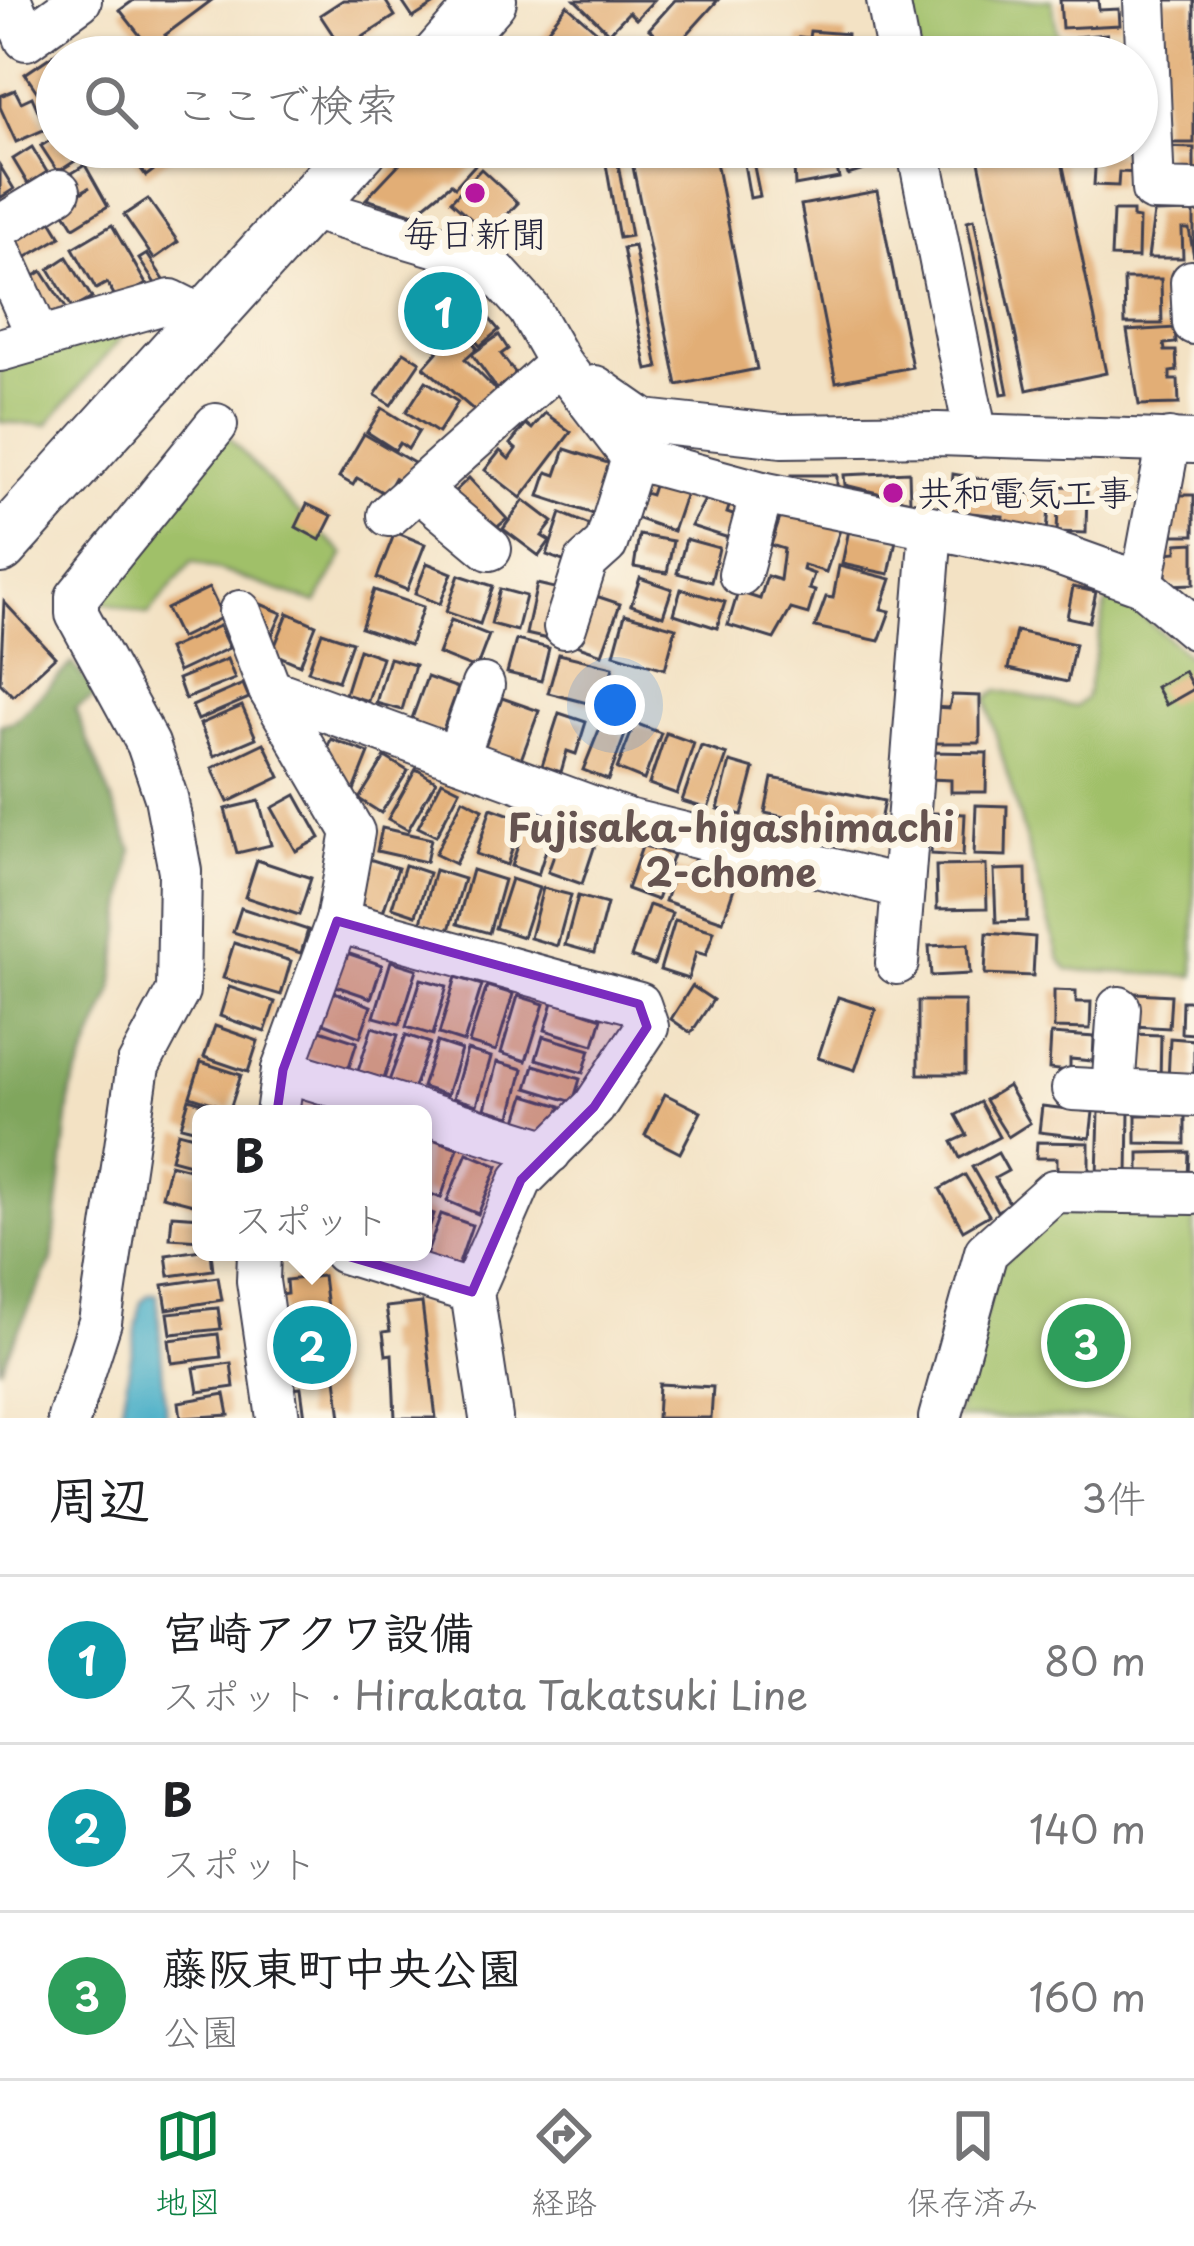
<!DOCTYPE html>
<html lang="ja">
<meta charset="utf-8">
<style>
:root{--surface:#fff;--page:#f2f2f2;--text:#202124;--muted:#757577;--line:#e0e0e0;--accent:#0b8043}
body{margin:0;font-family:"Playpen Sans","Klee One",sans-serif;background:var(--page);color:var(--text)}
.you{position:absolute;left:615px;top:705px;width:42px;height:42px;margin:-30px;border:9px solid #fff;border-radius:50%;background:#1a73e8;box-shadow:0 0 0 18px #1a73e833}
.badge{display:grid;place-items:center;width:78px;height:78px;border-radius:50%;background:var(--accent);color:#fff;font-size:39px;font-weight:700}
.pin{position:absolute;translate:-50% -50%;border:6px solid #fff;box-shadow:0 3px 12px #0006}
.popup{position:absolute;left:192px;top:1105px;width:240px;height:156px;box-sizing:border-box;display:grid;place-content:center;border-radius:18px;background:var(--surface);filter:drop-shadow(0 3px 9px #0005);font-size:39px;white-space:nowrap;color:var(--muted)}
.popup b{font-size:45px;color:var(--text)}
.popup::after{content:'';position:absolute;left:50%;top:100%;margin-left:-24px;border:24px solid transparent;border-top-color:var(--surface)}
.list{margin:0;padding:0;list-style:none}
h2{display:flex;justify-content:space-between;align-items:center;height:156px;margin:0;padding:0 48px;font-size:51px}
h2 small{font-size:39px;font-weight:400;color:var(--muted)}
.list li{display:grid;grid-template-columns:78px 1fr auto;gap:36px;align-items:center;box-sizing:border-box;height:168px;padding:0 48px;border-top:3px solid var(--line)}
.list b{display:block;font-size:45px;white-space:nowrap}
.list p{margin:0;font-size:39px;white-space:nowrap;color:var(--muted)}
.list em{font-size:39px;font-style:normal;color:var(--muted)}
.icon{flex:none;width:66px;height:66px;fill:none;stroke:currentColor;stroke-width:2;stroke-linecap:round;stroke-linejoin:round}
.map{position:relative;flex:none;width:1194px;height:1418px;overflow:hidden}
.search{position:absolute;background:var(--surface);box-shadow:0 3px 9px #0004;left:36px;right:36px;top:36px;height:132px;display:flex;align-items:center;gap:30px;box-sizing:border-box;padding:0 42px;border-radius:66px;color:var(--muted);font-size:45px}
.sheet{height:660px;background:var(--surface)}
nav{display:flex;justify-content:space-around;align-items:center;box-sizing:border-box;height:168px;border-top:3px solid var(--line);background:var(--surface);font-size:33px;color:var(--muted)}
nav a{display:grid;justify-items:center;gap:6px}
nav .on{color:var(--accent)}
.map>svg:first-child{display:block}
.green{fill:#a0c069;stroke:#617152;stroke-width:3}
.forest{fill:#80a65d;stroke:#51644c;stroke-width:3}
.water{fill:#49afc8;stroke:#366882;stroke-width:3}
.building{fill:#e2ae76}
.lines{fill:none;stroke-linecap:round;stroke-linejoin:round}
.minor-casing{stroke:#413f50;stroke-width:46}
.major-casing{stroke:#413f50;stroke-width:58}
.minor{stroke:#fff;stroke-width:42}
.major{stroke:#fff;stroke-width:54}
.marked{fill:#7b2cbf;fill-opacity:0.2;stroke:#7b2cbf;stroke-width:9;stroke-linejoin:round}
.poi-dot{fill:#b5179e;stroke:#fcf5e5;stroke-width:4.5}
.labels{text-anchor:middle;stroke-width:12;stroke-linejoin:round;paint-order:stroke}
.poi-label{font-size:36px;fill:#22223b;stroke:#fcf5e5}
.neighbourhood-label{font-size:39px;font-weight:bold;fill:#655350;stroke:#fcf5e5}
</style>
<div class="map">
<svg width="1194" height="1418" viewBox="0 0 1194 1418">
<rect width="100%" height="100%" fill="#fcf5e5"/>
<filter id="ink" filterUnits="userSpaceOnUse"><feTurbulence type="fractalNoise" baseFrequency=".00833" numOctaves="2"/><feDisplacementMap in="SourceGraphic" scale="24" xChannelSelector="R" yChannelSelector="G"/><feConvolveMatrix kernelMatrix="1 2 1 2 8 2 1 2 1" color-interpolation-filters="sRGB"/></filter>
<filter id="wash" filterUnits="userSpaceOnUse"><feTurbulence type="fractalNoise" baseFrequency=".004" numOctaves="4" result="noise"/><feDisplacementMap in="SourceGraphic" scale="48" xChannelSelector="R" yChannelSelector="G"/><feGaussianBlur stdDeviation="2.7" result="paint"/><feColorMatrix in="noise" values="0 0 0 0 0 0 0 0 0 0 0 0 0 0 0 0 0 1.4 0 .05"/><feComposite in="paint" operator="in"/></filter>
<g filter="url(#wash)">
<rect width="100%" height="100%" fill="#f3e2c4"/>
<!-- green -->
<g class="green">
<polygon points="910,0 1052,0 1061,57 919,57"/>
<polygon points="135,321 47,425 0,422 0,360"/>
<polygon points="224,432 290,505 344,554 316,603 192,561 148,615 88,598"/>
<polygon points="1114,592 1194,661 1194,976 1068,970 1060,960 990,714 987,699 998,690 1075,707 1086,698 1108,594"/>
<polygon points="1058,1208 1194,1208 1194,1418 956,1418 998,1267"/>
</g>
<!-- forest -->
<polygon class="forest" points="72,663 98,695 75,709 132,850 113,989 71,1091 52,1260 0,1369 0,725 15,721"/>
<!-- water -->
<polygon class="water" points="149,1294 157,1294 166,1418 120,1418 141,1301"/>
<g id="blocks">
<!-- building -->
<g class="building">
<polygon points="134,0 212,0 165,35 179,53 174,57 136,57 149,47 120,10"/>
<polygon points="343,0 385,0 395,16 343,50 320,15"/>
<polygon points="401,0 441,0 413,18"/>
<polygon points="575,0 654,0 636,19 629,12 609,33"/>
<polygon points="675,0 718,0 673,50 649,29"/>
<polygon points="1060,0 1098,0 1099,10 1119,9 1120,25 1062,28"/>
<polygon points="1163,0 1194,0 1194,143 1162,143"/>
<polygon points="567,5 611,44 599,57 553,57 537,43"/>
<polygon points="810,31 847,34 846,57 798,57 799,37 809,38"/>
<polygon points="1107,34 1109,51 1127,50 1127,57 1077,57 1075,37"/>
<polygon points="65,47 71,57 57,57 57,102 48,108 25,74"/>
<polygon points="15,90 21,102 32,97 46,129 16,142 0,107 0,96"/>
<polygon points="57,136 57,147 67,147 75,161 58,172 41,146"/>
<polygon points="32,147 47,172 28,184 13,159"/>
<polygon points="125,147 185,147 146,176"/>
<polygon points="415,147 491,147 455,187 451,184 414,214 366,199"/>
<polygon points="603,147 615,147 631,236 619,238"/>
<polygon points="629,147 713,147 757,369 677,385"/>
<polygon points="741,147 750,147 760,196 750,198"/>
<polygon points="793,147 833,147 839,178 795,186"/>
<polygon points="860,147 867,169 848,175 841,154"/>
<polygon points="976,147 1059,147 1106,373 1027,390"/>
<polygon points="1164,147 1194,148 1194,181 1174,181"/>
<polygon points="1096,153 1140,155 1139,173 1119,172 1118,186 1094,185"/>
<polygon points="85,165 108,206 74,227 61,206 90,187 66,200 56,183"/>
<polygon points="0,166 14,189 0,198"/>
<polygon points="481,169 518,203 488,234 451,201"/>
<polygon points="877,191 912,367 836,382 801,205"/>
<polygon points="148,199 178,242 154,259 124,215"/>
<polygon points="1113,211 1133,211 1133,218 1139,219 1138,258 1111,257"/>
<polygon points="1194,212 1194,257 1189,229 1182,229 1183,258 1148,258 1154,213"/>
<polygon points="47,214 61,237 23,259 12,241"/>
<polygon points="974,219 1008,393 1002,394 967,221"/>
<polygon points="112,225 146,284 118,301 107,283 96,289 73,248"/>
<polygon points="634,246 658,368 647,370 623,248"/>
<polygon points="147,254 166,283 158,288 139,259"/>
<polygon points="67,257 92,298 73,309 49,269"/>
<polygon points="42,271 66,308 47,321 23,284"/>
<polygon points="1124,279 1161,279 1162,324 1125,324"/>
<polygon points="443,285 467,303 437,349 413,332"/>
<polygon points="477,304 499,330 480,346 458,320"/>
<polygon points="460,326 477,348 465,359 498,392 477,413 424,367"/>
<polygon points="1175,328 1176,343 1164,344 1165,351 1176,351 1177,371 1170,372 1170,380 1178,380 1179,404 1139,405 1127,331"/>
<polygon points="499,335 508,349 501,354 516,374 497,389 472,354"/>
<polygon points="404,352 420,362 391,405 375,395"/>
<polygon points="426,381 458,402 438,433 406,412"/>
<polygon points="382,408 419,431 408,449 400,443 395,450 367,432"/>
<polygon points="545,413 571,432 521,498 485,470 500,451 509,459 516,449 510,444 526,424 532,429"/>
<polygon points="364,434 414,463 402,483 395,478 386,494 357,478 353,485 339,477"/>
<polygon points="565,449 614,465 597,515 539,496 547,472 556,475"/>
<polygon points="909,472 910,501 845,485 844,475"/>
<polygon points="953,474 1005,483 1005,492 1050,496 1047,532 1002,528 1003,516 950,511"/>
<rect x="791" y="475" width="46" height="12"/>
<polygon points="657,477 688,487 673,531 633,517 641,492 651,495"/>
<polygon points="469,478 507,519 487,536 450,496"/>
<polygon points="1059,486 1087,487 1086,533 1057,532"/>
<polygon points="1105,486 1123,487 1123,502 1104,501"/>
<polygon points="708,494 731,501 727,513 739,517 732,539 691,526"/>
<polygon points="1175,495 1194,495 1194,535 1168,535"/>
<polygon points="524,500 553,522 542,536 550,541 539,556 503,529"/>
<polygon points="307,504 332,516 320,540 296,527"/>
<polygon points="783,509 843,521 826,572 804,565 803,570 814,574 809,589 815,591 808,614 791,609 774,639 728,625 738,592 760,599 767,576 780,580 784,549 771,545"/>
<polygon points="561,513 592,526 579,567 547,555"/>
<polygon points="849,530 896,540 889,574 842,564"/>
<polygon points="395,532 425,544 407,590 377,578"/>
<polygon points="639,535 673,541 667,573 634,567"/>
<polygon points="686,539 719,548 711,582 677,573"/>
<polygon points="1194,543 1194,584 1166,585 1166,553 1177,552 1177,544"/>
<polygon points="427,563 452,573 440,604 415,594"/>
<polygon points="839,566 891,579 881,609 890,611 879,641 815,627 826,597 833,598"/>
<polygon points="459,575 493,586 480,624 446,612"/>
<polygon points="640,578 672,589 663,616 631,605"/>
<polygon points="537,584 563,590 552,640 526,634"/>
<polygon points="1073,587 1096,592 1089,622 1067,617"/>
<polygon points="209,588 223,617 180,638 166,609"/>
<polygon points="500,589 526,596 517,631 491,624"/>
<polygon points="681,589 725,602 717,628 674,614"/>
<polygon points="374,590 423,607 410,645 361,628"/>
<polygon points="584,592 620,604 602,654 567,642"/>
<polygon points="251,600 282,613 269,642"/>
<polygon points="4,602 55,657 13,696 0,683"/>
<polygon points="288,613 316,625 300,665 272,653"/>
<polygon points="625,614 676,628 665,669 614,654"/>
<polygon points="451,620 489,635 476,669 438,654"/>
<polygon points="219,626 229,648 178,672 168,649"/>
<polygon points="1016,631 1075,644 1067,682 1008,669"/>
<polygon points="322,632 352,642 338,681 308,671"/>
<polygon points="516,640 549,648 541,681 507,673"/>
<polygon points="359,649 382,657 368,701 345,694"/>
<polygon points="559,654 613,667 603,707 548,693"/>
<polygon points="389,658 415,665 402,710 376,703"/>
<polygon points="227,659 235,679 185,699 178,679"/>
<polygon points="1184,671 1194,689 1166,705 1156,687"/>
<polygon points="427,677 458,688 441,735 410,724"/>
<polygon points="243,684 249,698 198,720 192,706"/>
<polygon points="952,695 980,696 980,743 933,743 933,707 949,708"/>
<polygon points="502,698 539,711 520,762 484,749"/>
<polygon points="242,706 256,738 214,756 200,724"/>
<polygon points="559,713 586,722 576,754 567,751 561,772 542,766"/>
<polygon points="635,723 661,733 644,780 617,769"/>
<polygon points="601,725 625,735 608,780 583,770"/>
<polygon points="666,733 694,743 677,794 649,784"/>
<polygon points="331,739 369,753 353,793 322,763"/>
<polygon points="264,743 280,777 228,802 212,768"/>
<polygon points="701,746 727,755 708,809 682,801"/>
<polygon points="930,752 987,753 986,792 951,792 951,780 930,779"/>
<polygon points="385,757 408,771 381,813 359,799"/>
<polygon points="730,762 754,769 742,815 718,809"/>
<polygon points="416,769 436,781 408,830 388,819"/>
<polygon points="772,778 884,801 877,836 765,813"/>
<polygon points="442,781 460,790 436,836 418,827"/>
<polygon points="296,795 320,838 296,851 272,808"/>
<polygon points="463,799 483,809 455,864 435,854"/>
<polygon points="259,801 271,845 237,853 225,809"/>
<polygon points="976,805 1007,806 1006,856 974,855"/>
<polygon points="491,808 522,819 507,865 476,854"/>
<polygon points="933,813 965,814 963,856 931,854"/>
<polygon points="527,820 553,828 538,875 511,866"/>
<polygon points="382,828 431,839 426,862 377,851"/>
<polygon points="564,828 597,839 582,884 548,872"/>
<polygon points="643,844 673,855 657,900 627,889"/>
<polygon points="695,858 739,873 723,921 665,901 675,870 690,874"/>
<polygon points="369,859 398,868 383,912 355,903"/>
<polygon points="257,860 311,878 299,915 245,897"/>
<polygon points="405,865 429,873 416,915 392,907"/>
<polygon points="986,865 987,908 937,909 936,866"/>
<polygon points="1026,869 1027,921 996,922 994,870"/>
<polygon points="435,870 464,879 449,930 421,922"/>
<polygon points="472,870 504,880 489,933 457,924"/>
<polygon points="511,879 539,888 523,937 495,928"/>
<polygon points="543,888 571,895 557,946 530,938"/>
<polygon points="578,896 607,904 594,953 565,945"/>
<polygon points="649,905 672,913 654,965 631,957"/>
<polygon points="241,908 308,930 301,953 233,932"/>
<polygon points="675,920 714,931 706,955 696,952 688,979 660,970"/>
<polygon points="987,933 1035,937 1033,976 985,974"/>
<polygon points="234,943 291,961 281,995 223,978"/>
<polygon points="968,944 970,974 931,976 929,946"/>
<polygon points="338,950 382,965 371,998 327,983"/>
<polygon points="391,961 417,969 400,1024 374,1017"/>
<polygon points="456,977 482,985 464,1042 439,1034"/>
<polygon points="421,979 447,986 433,1035 406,1027"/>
<polygon points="487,986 513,994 496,1051 469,1043"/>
<polygon points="692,986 713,1000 691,1033 671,1019"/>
<polygon points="229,987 275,1002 265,1032 220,1016"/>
<polygon points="327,989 371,1006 360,1037 316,1020"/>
<polygon points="1054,990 1076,991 1076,1002 1091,1002 1090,1029 1054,1028"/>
<polygon points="1136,993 1171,995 1169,1028 1134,1026"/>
<polygon points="518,996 544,1004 526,1061 501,1053"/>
<polygon points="838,997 876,1009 855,1070 818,1058"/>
<rect x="918" y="1001" width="47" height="73"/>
<polygon points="1182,1001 1194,1001 1194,1034 1181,1033"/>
<polygon points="553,1002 602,1018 594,1045 545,1030"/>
<polygon points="215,1026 258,1041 248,1072 204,1057"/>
<polygon points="372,1027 398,1035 384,1079 358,1071"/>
<polygon points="314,1028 357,1042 348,1070 305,1057"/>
<polygon points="1051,1034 1094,1037 1093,1061 1070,1059 1070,1071 1049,1069"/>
<polygon points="1131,1034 1161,1035 1160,1080 1130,1080"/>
<polygon points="406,1035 430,1043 413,1090 389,1081"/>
<polygon points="543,1036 590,1050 583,1073 536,1059"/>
<polygon points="1170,1038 1194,1040 1194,1082 1168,1081"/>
<polygon points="437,1042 461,1050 447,1095 422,1087"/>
<polygon points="467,1050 491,1057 477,1105 453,1098"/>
<polygon points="201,1062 241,1075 230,1109 190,1096"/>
<polygon points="497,1062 523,1069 511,1116 485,1109"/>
<polygon points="534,1065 580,1079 573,1102 527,1088"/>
<polygon points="1008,1086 1030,1123 1008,1137 985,1100"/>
<polygon points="665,1094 701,1112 680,1153 645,1135"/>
<polygon points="525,1095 561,1106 552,1134 516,1124"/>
<polygon points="189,1099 234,1113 234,1114 201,1114 201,1131 181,1126"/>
<polygon points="980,1102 999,1137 960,1158 952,1142 967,1135 956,1115"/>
<polygon points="1042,1106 1093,1112 1090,1138 1039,1132"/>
<polygon points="1099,1112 1129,1112 1128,1176 1097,1175"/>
<polygon points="1136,1115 1185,1115 1185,1144 1136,1143"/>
<polygon points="178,1132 201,1138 201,1167 171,1159"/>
<polygon points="427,1137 458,1148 441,1198 423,1191"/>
<polygon points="1037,1142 1089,1143 1089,1173 1057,1172 1057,1158 1036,1158"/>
<polygon points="1189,1152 1188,1178 1139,1178 1139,1153"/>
<polygon points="467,1153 498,1166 478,1214 447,1201"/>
<polygon points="998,1153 1008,1171 995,1178 1010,1204 997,1211 972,1167"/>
<polygon points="170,1164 201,1172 201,1206 162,1196"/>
<polygon points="965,1175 989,1215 963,1230 940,1189"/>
<polygon points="423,1210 434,1214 424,1242 423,1242"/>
<polygon points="441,1214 472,1225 455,1275 423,1264"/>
<polygon points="172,1215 201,1217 201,1240 170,1238"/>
<polygon points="201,1250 211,1252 213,1270 169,1276 166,1255"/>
<polygon points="323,1276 341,1418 305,1418 301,1388 291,1389 288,1368 296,1367 280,1295 287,1294 286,1280"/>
<polygon points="218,1277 222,1300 167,1309 163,1285"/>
<polygon points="422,1303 436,1418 395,1418 392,1354 386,1355 383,1332 390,1331 386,1307"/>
<polygon points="218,1308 221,1329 171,1334 168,1313"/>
<polygon points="218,1334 221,1357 172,1363 169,1340"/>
<polygon points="231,1363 234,1387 198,1392 194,1368"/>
<polygon points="659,1384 713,1387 711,1418 657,1418"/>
<polygon points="225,1394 229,1415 181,1418 179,1402"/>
</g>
</g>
</g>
<g filter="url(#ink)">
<use href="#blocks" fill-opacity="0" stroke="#413f50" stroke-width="3"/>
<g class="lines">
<!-- minor casing -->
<g class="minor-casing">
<g id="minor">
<polyline points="10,0 26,39 80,0"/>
<polyline points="888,0 899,57"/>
<polyline points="1145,0 1153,190 1194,191"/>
<polyline points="918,147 976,436"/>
<polyline points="309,208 485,260 529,309 560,363 633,458 762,493 1050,551 1142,584 1194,628"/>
<polyline points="0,227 59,191"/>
<polyline points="0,252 39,338"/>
<polyline points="1192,282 1194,323"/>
<polyline points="0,350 171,301 207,319"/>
<polyline points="595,387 644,421 782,436 938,434 1194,442"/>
<polyline points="418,489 490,549"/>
<polyline points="389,515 560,363"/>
<polyline points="740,574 762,493"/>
<polyline points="1142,584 1169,440"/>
<polyline points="240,612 270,690 353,832 337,921 283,1070 277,1114"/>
<polyline points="565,627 586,562 606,544 633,458"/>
<polyline points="270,690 627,820 903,887"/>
<polyline points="457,758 483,685"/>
<polyline points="337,921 639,1004 647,1027 594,1107 521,1180 472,1292 491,1418"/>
<polyline points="897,963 931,528"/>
<polyline points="283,1070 550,1152"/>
<polyline points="1073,1089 1194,1095"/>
<polyline points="1113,1091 1119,1008"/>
<polyline points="259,1252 258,1281 278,1418"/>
<polyline points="344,1252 472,1292"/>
<polyline points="69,1418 100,1322 138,1066 178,991 180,871 166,797 148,744 77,614 77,597 216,425"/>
<polyline points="940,1418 986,1252 1054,1191 1194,1193"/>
</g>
</g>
<!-- major casing -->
<g class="major-casing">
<g id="major">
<polyline points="439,57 489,0"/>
<polyline points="0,546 361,147"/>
</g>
</g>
<!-- minor -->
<use href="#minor" class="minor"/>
<!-- major -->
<use href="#major" class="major"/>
</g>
</g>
<!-- marked area -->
<path class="marked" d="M337,921L639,1004L647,1027L594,1107L521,1180L472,1292L260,1231L283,1070Z"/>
<!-- markers -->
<g class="poi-dot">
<circle cx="475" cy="193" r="12"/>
<circle cx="893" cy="493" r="12"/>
</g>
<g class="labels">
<!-- poi labels -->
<g class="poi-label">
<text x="475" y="247">毎日新聞</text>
<text x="917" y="506" text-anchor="start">共和電気工事</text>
</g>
<!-- neighbourhood labels -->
<g class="neighbourhood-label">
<text x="731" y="842">Fujisaka-higashimachi<tspan x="731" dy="45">2-chome</tspan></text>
</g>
</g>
</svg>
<div class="you"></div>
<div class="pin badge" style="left:443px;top:311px;background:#0f9aa8">1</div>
<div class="pin badge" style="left:312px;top:1345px;background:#0f9aa8">2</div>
<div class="popup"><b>B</b>スポット</div>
<div class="pin badge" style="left:1086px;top:1343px;background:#2e9e5b">3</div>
<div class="search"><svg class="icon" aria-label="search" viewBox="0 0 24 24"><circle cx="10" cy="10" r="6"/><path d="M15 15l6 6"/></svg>ここで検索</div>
</div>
<section class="sheet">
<h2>周辺<small>3件</small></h2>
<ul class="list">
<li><span class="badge" style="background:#0f9aa8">1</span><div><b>宮崎アクワ設備</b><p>スポット · Hirakata Takatsuki Line</p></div><em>80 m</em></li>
<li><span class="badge" style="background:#0f9aa8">2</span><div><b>B</b><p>スポット</p></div><em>140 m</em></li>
<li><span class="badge" style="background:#2e9e5b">3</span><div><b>藤阪東町中央公園</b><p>公園</p></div><em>160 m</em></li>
</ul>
</section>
<nav>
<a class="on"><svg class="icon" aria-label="map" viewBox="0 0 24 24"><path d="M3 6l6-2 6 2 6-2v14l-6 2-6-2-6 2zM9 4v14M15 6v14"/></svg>地図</a>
<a><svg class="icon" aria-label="directions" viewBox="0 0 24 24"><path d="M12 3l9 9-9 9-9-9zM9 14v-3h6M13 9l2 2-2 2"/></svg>経路</a>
<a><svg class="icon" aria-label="saved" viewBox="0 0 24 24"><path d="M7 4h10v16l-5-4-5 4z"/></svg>保存済み</a>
</nav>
